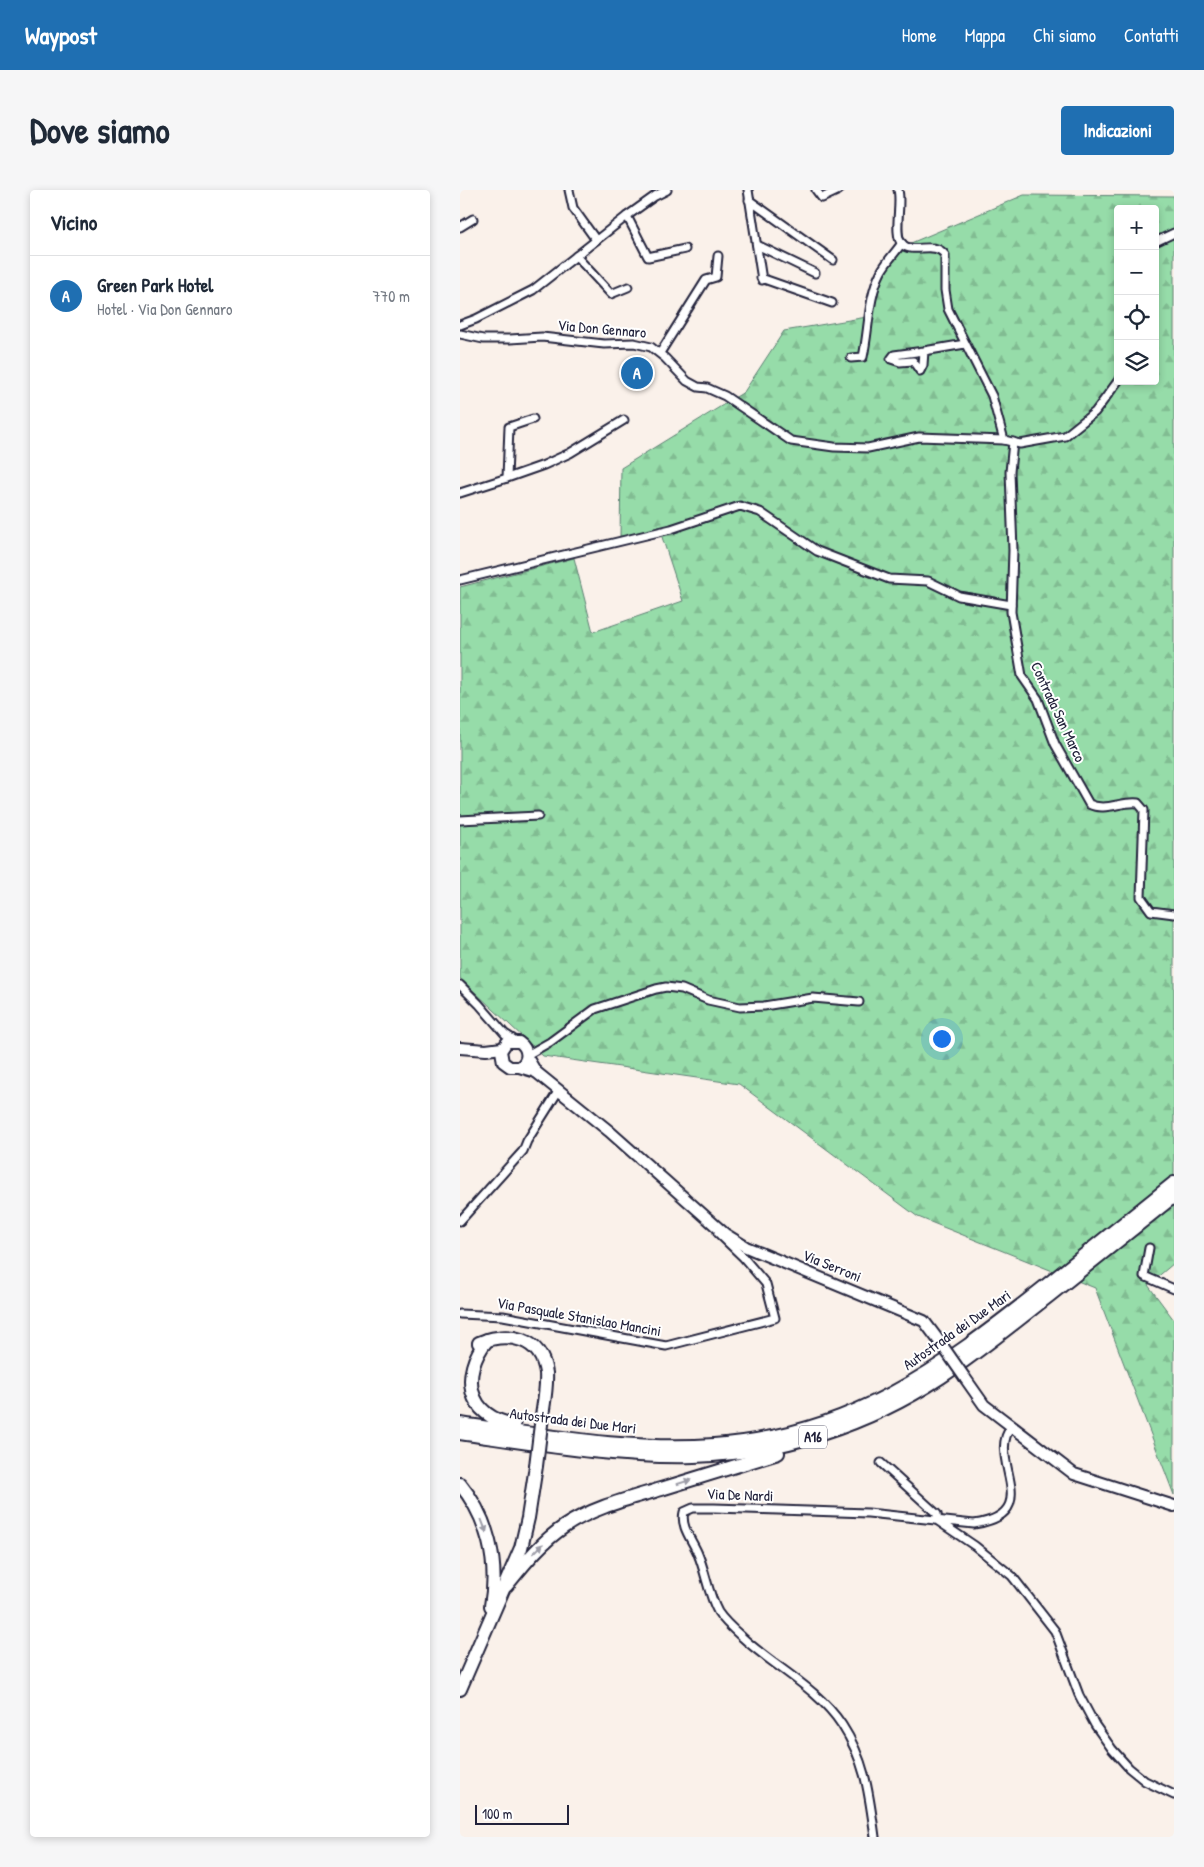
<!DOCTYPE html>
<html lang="it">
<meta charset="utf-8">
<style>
:root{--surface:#fff;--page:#f6f6f7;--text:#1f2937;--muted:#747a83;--line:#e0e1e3;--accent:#1f6fb2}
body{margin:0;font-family:"Patrick Hand",sans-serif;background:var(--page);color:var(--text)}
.controls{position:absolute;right:15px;top:15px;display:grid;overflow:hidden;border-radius:5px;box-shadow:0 2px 8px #0003}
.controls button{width:45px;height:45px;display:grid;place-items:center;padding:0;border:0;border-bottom:1px solid var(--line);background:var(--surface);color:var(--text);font:25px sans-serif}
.scale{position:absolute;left:15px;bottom:12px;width:94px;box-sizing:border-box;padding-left:5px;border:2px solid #22223b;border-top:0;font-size:14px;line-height:18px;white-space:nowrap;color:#22223b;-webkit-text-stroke:4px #fff;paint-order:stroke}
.you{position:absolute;left:481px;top:848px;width:18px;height:18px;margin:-12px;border:4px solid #fff;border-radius:50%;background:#1a73e8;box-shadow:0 0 0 8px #1a73e833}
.badge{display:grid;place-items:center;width:32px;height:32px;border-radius:50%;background:var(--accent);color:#fff;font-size:16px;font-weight:700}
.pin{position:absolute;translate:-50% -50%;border:2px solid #fff;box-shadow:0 1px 5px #0006}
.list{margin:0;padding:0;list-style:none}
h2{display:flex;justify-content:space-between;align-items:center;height:65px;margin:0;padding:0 20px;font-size:21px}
h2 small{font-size:16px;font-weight:400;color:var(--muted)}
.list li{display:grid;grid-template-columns:32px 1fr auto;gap:15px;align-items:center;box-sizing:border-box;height:80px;padding:0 20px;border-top:1px solid var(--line)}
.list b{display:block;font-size:19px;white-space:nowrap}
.list p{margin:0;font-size:16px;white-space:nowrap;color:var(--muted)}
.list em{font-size:16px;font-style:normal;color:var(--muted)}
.icon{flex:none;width:28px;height:28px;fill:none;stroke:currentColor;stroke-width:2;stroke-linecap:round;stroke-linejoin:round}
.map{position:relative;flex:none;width:714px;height:1647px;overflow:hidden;border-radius:5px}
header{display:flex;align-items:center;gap:30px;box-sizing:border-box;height:70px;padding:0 25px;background:var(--accent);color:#fff}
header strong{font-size:24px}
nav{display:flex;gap:28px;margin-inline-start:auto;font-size:18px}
.intro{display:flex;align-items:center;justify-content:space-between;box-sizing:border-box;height:120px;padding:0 30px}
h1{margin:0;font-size:35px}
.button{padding:12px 22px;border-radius:5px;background:var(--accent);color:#fff;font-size:18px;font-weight:700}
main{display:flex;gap:30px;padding:0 30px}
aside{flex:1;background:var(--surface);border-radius:5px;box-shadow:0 2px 8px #0003}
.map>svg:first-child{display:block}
.forest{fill:url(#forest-firs);stroke:#5c7f72;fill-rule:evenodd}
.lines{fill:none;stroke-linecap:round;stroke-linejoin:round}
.street-casing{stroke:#22223b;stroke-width:11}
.secondary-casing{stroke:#22223b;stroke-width:14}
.highway-casing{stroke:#22223b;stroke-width:16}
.street{stroke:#fff;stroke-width:7}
.secondary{stroke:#fff;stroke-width:10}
.highway{stroke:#fff;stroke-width:12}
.secondary-bridge-casing{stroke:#22223b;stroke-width:14;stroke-linecap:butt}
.highway-bridge-casing{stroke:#22223b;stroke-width:16;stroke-linecap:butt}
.secondary-bridge{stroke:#fff;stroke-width:10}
.highway-bridge{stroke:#fff;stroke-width:12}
.oneway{fill:#9c9ca7}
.labels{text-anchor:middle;stroke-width:4;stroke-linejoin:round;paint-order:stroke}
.shield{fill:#fff;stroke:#646476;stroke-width:1}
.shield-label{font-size:14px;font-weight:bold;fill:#22223b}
.street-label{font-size:15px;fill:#22223b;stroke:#fff}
</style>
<header>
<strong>Waypost</strong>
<nav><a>Home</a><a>Mappa</a><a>Chi siamo</a><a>Contatti</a></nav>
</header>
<div class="intro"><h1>Dove siamo</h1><a class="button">Indicazioni</a></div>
<main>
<aside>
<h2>Vicino<small></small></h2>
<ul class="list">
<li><span class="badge">A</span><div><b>Green Park Hotel</b><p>Hotel · Via Don Gennaro</p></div><em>770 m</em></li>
</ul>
</aside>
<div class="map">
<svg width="714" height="1647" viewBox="0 0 714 1647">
<defs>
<pattern id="forest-firs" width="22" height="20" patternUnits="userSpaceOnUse" patternTransform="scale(1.25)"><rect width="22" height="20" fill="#96dca9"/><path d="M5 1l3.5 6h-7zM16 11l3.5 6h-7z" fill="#81bc92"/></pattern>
</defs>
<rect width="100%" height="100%" fill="#faf1ea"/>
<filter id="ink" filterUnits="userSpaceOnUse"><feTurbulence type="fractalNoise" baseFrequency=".02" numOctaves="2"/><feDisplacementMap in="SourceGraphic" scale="10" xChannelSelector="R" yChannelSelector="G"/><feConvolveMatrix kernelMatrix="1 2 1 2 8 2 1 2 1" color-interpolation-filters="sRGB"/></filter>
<g filter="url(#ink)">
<!-- forest -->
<path class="forest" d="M564,5L714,6V1073L688,1095L714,1130V1305L635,1098L458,1027L279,894L83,866L0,788V397L114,368L133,442L223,411L201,344L160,349L161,278L284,202L324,141L407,127L432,61ZM658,19H695V191H658Z"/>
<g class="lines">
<!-- street casing -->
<g class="street-casing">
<g id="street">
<polyline points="109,0 113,18 136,50"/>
<polyline points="288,0 302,90"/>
<polyline points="356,0 362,8 379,0"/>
<path d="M438,0C442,13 433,45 442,54C453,65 475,50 485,65V100L488,119L532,206L544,250"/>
<polyline points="289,10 373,70"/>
<polyline points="167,26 188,67 225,59"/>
<polyline points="0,37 13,29"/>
<polyline points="695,52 714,43"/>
<polyline points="297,55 355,83"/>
<polyline points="116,66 151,104 168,97"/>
<polyline points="301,88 372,113"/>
<polyline points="0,135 16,129 73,100 167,26 195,6 207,0"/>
<polyline points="0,144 23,149 50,149 82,147 144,154 174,153 191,157 205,168 227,191 238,197 247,198 265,206 331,251 374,257 408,258 459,247 544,250 560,254 605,246 635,222 658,191"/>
<polyline points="464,161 434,165 431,169 440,172 453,171 460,181 463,175 464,161 505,154"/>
<polyline points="200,163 246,90 256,87 258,66"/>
<path d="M391,168L403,167C409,140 408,107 421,82C426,72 435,63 442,53"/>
<path d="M553,252L550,282L553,360L551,422L562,486L578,509L595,554L629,614C645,622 661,611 678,613L684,620L681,707L691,721L714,724"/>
<polyline points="47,288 84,275 110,263 164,230"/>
<polyline points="0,303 47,288 49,237 73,229"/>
<polyline points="0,390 211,339 280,316 300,322 357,361 429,389 468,391 499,406 551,415"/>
<polyline points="0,630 78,626"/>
<polyline points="0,795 19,814 45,844 56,851"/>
<polyline points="67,865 90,852 135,819 196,799 206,797 222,799 248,810 280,817 304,816 353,808 399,812"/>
<polyline points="0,1031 63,961 67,951 99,900"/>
<polyline points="689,1058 684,1086 714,1099"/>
<polyline points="0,1124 43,1126 206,1156 315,1128 306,1094 283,1067 258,1043"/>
<polyline points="421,1273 477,1324 478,1331 515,1356 552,1386 595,1441 619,1505 635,1535 652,1559 669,1578 685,1591 714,1605"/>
<path d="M415,1647C409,1604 406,1572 382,1535C357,1497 314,1477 282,1447C274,1440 264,1431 258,1422C248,1404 246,1383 238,1364C233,1351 220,1337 224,1322L233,1318H254L408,1323L514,1334C588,1323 524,1268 552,1236"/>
</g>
</g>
<!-- secondary casing -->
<g class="secondary-casing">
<g id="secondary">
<polyline points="0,858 26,860 42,858"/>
<polyline points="67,867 76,882 149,941 265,1044 286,1057 464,1131 482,1155"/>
<path d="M59,877C69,871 69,859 59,852H47L41,861L43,872L50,877H59L76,882"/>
<polyline points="505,1188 524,1215 614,1284 714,1316"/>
</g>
</g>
<!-- highway casing -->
<g class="highway-casing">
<g id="highway">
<path d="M27,1150C0,1184 6,1226 54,1235"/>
<path d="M19,1153C48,1141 81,1147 86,1183C87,1197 84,1212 82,1226"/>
<path d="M0,1234C84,1245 169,1261 254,1255C391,1245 480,1180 583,1098C627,1063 670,1028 714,993"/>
<path d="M0,1243C77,1254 156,1268 234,1266C322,1263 408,1235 481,1187C519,1162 554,1133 590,1105C631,1072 673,1039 714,1006"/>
<path d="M0,1294C28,1328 39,1372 31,1416"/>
<path d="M46,1396C64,1374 81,1352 105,1336C134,1317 168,1309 201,1299C240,1287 279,1275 318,1263"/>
<polyline points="0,1499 61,1358 68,1328 76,1276"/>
</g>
</g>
<!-- street -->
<use href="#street" class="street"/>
<!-- secondary -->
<use href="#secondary" class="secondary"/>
<!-- highway -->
<use href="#highway" class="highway"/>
<!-- secondary-bridge casing -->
<g class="secondary-bridge-casing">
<polyline id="secondary-bridge" points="482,1155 505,1188"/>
</g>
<!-- highway-bridge casing -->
<g class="highway-bridge-casing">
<polyline id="highway-bridge" points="76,1276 82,1226"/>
</g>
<!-- secondary-bridge -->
<use href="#secondary-bridge" class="secondary-bridge"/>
<!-- highway-bridge -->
<use href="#highway-bridge" class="highway-bridge"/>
</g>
<!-- one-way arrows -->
<defs><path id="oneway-solid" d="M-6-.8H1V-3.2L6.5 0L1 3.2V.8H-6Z" transform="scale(1.25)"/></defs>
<g class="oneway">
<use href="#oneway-solid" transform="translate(224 1292) rotate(-17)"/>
<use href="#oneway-solid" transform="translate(24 1336) rotate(69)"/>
<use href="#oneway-solid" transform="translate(78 1359) rotate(-44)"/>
</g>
</g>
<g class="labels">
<!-- shield labels -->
<rect class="shield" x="339" y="1235.5" width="28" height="23" rx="4"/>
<g class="shield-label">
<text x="353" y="1252">A16</text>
</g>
<!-- street labels -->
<g class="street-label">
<text transform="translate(142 139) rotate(5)" y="5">Via Don Gennaro</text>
<text transform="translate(598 522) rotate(65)" y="5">Contrada San Marco</text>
<text transform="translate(372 1076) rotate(22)" y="5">Via Serroni</text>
<text transform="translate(119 1127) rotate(10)" y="5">Via Pasquale Stanislao Mancini</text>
<text transform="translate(497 1140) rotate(-35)" y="5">Autostrada dei Due Mari</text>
<text transform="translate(113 1231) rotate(7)" y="5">Autostrada dei Due Mari</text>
<text transform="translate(280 1305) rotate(2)" y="5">Via De Nardi</text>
</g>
</g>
</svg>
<div class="controls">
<button>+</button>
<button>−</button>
<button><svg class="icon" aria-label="locate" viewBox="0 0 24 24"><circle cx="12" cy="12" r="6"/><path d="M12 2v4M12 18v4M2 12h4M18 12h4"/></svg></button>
<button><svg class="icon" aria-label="layers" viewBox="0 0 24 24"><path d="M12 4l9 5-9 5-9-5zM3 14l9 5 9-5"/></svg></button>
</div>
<div class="scale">100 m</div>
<div class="you"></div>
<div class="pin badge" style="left:177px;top:183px">A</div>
</div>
</main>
